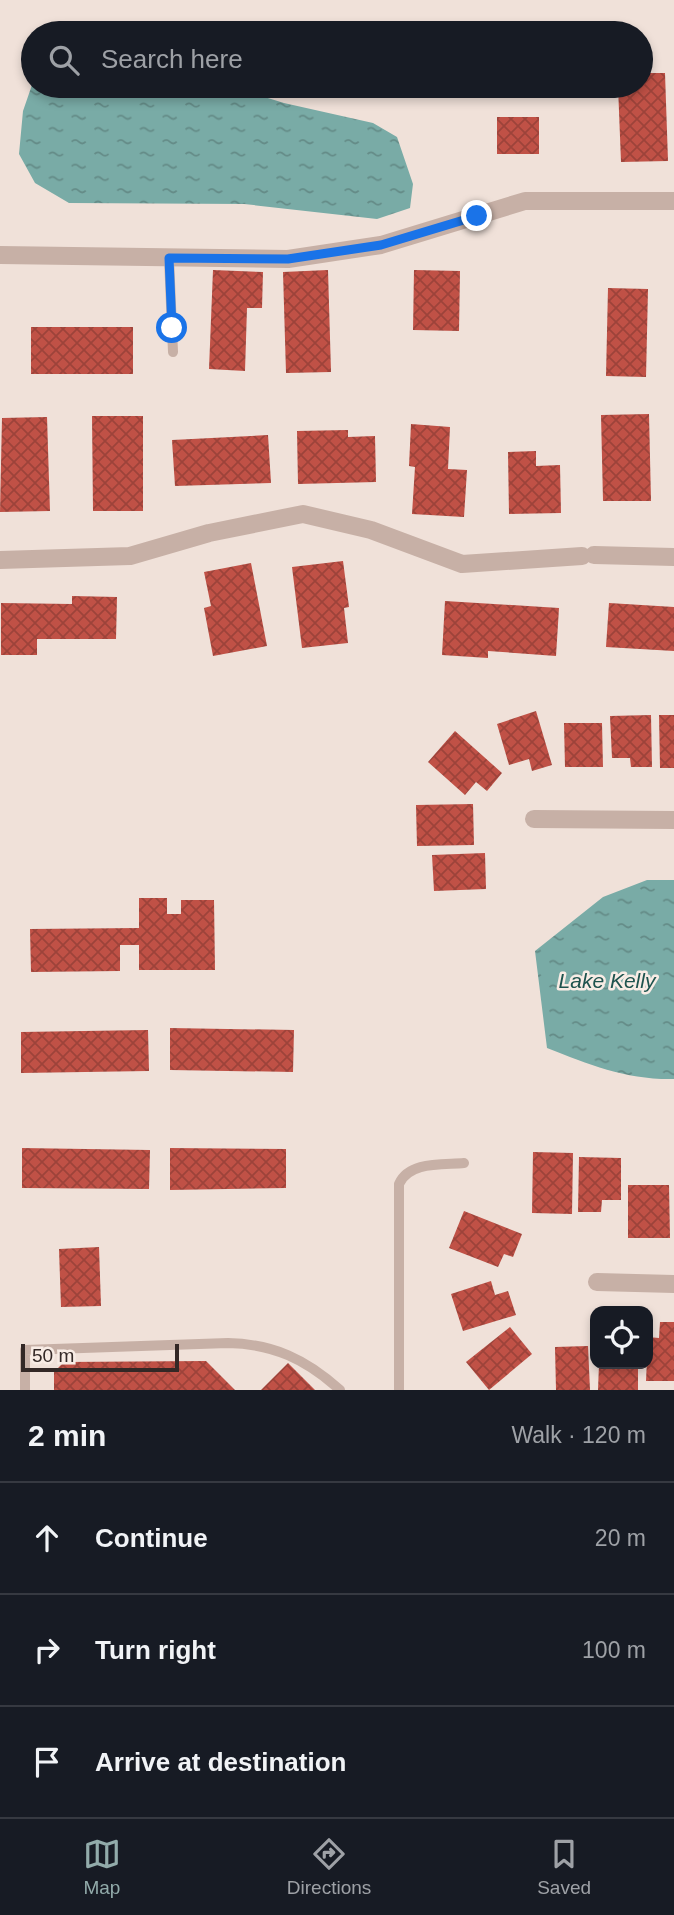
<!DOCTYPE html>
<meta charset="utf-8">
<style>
:root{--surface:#171b24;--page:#242831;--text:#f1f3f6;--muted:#9ea1a6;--line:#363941;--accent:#92abaa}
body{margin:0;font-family:Arial,sans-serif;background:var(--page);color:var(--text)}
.controls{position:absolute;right:21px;bottom:21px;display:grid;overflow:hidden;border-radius:14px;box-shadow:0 4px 10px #0003}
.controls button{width:63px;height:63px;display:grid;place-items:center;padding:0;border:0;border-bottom:2px solid var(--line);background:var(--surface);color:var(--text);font:35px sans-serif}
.scale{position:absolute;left:21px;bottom:18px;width:158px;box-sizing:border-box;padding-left:7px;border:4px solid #332826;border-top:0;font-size:19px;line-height:24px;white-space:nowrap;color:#332826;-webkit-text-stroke:5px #f8ece5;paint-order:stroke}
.stop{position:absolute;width:21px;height:21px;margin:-16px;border:5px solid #1a73e8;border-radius:50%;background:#fff}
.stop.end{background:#1a73e8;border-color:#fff;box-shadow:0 2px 7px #0008}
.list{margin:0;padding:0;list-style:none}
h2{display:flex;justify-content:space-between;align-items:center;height:91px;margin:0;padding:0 28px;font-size:30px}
h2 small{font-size:23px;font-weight:400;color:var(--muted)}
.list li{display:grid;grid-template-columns:46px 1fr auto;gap:21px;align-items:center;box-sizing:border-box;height:112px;padding:0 28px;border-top:2px solid var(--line)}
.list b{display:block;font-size:26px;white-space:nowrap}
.list em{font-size:23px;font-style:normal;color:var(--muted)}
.icon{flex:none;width:38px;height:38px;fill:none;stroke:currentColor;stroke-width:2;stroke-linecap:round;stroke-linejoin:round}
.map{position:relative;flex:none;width:674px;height:1390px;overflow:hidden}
.search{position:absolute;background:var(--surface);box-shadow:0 4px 10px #0003;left:21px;right:21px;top:21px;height:77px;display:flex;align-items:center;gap:18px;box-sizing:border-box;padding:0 24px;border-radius:38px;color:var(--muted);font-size:26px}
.sheet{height:427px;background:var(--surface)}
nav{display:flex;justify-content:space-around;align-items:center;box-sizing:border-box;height:98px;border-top:2px solid var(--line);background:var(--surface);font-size:19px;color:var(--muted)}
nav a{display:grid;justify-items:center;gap:4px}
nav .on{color:var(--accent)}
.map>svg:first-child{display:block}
.water{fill:url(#water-ripples)}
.building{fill:url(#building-cross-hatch)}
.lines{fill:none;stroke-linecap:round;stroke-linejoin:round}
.service{stroke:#c7b0a6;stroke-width:10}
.minor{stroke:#c7b0a6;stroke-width:18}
.route{stroke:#1a73e8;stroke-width:9}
.labels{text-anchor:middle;stroke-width:5;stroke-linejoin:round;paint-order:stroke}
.water-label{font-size:21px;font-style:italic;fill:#1e534e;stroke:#f8ece5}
</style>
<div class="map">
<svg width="674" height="1390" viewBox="0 0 674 1390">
<defs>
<pattern id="water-ripples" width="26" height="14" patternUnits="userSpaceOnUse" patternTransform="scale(1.75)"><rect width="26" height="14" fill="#79aba6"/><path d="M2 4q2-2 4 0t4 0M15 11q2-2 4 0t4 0" fill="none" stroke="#648b87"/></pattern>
<pattern id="building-cross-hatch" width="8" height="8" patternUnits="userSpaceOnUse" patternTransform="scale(1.75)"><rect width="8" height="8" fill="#c05146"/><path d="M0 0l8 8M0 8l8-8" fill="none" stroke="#9d433a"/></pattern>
</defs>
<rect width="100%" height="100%" fill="#f0e1d9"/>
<!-- water -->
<g class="water">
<polygon points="33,82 33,86 229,86 284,103 373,123 397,137 413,184 410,208 377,219 244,204 69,203 35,183 19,154 23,111"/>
<path d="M647,880H674V1079C627,1080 590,1065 547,1048L535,951L603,897Z"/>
</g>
<!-- building -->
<g class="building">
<polygon points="641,73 665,73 668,161 621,162 618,86 641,86"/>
<rect x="497" y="117" width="42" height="37"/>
<polygon points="213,270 263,272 262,308 247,308 245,371 209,369"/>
<polygon points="328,270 331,372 286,373 283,272"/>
<polygon points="414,270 460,271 459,331 413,330"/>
<polygon points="608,288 648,289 646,377 606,376"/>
<rect x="31" y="327" width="102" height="47"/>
<polygon points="649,414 651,501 603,501 601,415"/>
<polygon points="92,416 143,416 143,511 93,511"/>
<polygon points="47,417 50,511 0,512 2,418"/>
<polygon points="411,424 450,427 448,469 467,470 464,517 412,514 415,467 409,466"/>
<polygon points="348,430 348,437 375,436 376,482 298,484 297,431"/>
<polygon points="268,435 271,483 175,486 172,440"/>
<polygon points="536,451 536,466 560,465 561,513 509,514 508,452"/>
<polygon points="343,561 349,607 344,608 348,643 302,648 292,567"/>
<polygon points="251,563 267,646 213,656 204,608 211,606 204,572"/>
<polygon points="72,596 117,597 116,639 37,639 37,655 1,655 1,603 72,604"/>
<polygon points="445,601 559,608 556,656 488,651 488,658 442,655"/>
<polygon points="609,603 674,607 674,651 606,647"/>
<polygon points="536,711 552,765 532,771 529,759 509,765 497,724"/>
<polygon points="651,715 652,767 631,767 630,758 612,758 610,716"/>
<polygon points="659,715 674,715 674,768 660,768"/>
<polygon points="564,723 602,723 603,767 565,767"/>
<polygon points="455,731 502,773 487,791 476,782 465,795 428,762"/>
<polygon points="473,804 474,845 417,846 416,805"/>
<polygon points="485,853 486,889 434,891 432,855"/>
<polygon points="139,898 167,898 167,914 181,914 181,900 214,900 215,970 139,970 139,945 120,945 120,971 31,972 30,929 139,928"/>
<polygon points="170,1028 294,1030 293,1072 170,1070"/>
<polygon points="148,1030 149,1071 21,1073 21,1032"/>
<polygon points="22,1148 150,1150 149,1189 22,1188"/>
<polygon points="170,1148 286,1149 286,1188 170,1190"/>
<polygon points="533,1152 573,1153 572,1214 532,1213"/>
<polygon points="579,1157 621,1158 621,1200 602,1200 601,1212 578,1212"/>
<polygon points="628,1185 669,1185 670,1238 628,1238"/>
<polygon points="464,1211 522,1234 513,1257 504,1254 498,1267 449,1248"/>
<polygon points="99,1247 101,1306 61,1307 59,1249"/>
<polygon points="491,1281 495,1295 508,1291 516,1315 463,1331 451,1294"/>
<polygon points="660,1322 674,1322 674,1381 646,1381 648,1337 659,1338"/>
<polygon points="510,1327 532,1354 489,1390 466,1362"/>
<polygon points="588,1346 590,1390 556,1390 555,1347"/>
<polygon points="206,1361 235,1390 54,1390 54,1372 64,1362"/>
<polygon points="288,1363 315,1390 261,1390"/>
<polygon points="599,1364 638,1364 638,1390 598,1390"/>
</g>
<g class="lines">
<!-- service -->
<g class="service">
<polyline points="169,258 173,352"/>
<path d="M25,1390V1350L228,1343C273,1344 306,1359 340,1390"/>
<path d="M399,1390V1184C409,1161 443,1165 464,1163"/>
</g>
<!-- minor -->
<g class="minor">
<polyline points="0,255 288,259 381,245 525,201 674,201"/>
<polyline points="594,555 674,557"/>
<polyline points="0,560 130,556 209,533 303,514 371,530 462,564 582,556"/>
<polyline points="534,819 674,820"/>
<polyline points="597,1282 674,1284"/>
</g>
</g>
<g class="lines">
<!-- route -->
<polyline class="route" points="172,328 169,258 288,259 381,245 477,216"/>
</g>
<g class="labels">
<!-- water labels -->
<g class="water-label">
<text x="607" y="988">Lake Kelly</text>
</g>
</g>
</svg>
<div class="controls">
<button><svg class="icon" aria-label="locate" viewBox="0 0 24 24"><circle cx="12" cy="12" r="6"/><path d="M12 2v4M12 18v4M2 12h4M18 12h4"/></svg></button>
</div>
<div class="scale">50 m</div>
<div class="stop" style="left:172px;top:328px"></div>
<div class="stop end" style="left:477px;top:216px"></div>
<div class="search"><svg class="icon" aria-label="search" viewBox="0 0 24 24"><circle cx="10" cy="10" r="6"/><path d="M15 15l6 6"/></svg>Search here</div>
</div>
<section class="sheet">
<h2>2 min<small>Walk · 120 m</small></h2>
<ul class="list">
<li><svg class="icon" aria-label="ahead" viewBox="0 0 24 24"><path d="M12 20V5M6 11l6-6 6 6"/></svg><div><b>Continue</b></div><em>20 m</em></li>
<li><svg class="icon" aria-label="right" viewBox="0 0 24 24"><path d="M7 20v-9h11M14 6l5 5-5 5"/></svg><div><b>Turn right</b></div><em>100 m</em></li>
<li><svg class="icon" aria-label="arrive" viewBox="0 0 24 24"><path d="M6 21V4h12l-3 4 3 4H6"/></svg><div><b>Arrive at destination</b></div></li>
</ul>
</section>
<nav>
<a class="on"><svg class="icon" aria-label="map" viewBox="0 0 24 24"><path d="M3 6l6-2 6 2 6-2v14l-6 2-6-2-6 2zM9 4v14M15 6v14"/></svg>Map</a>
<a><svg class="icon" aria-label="directions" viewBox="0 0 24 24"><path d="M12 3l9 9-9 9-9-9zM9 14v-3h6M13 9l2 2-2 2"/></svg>Directions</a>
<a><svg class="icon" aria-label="saved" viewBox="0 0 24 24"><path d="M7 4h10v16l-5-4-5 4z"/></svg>Saved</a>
</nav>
